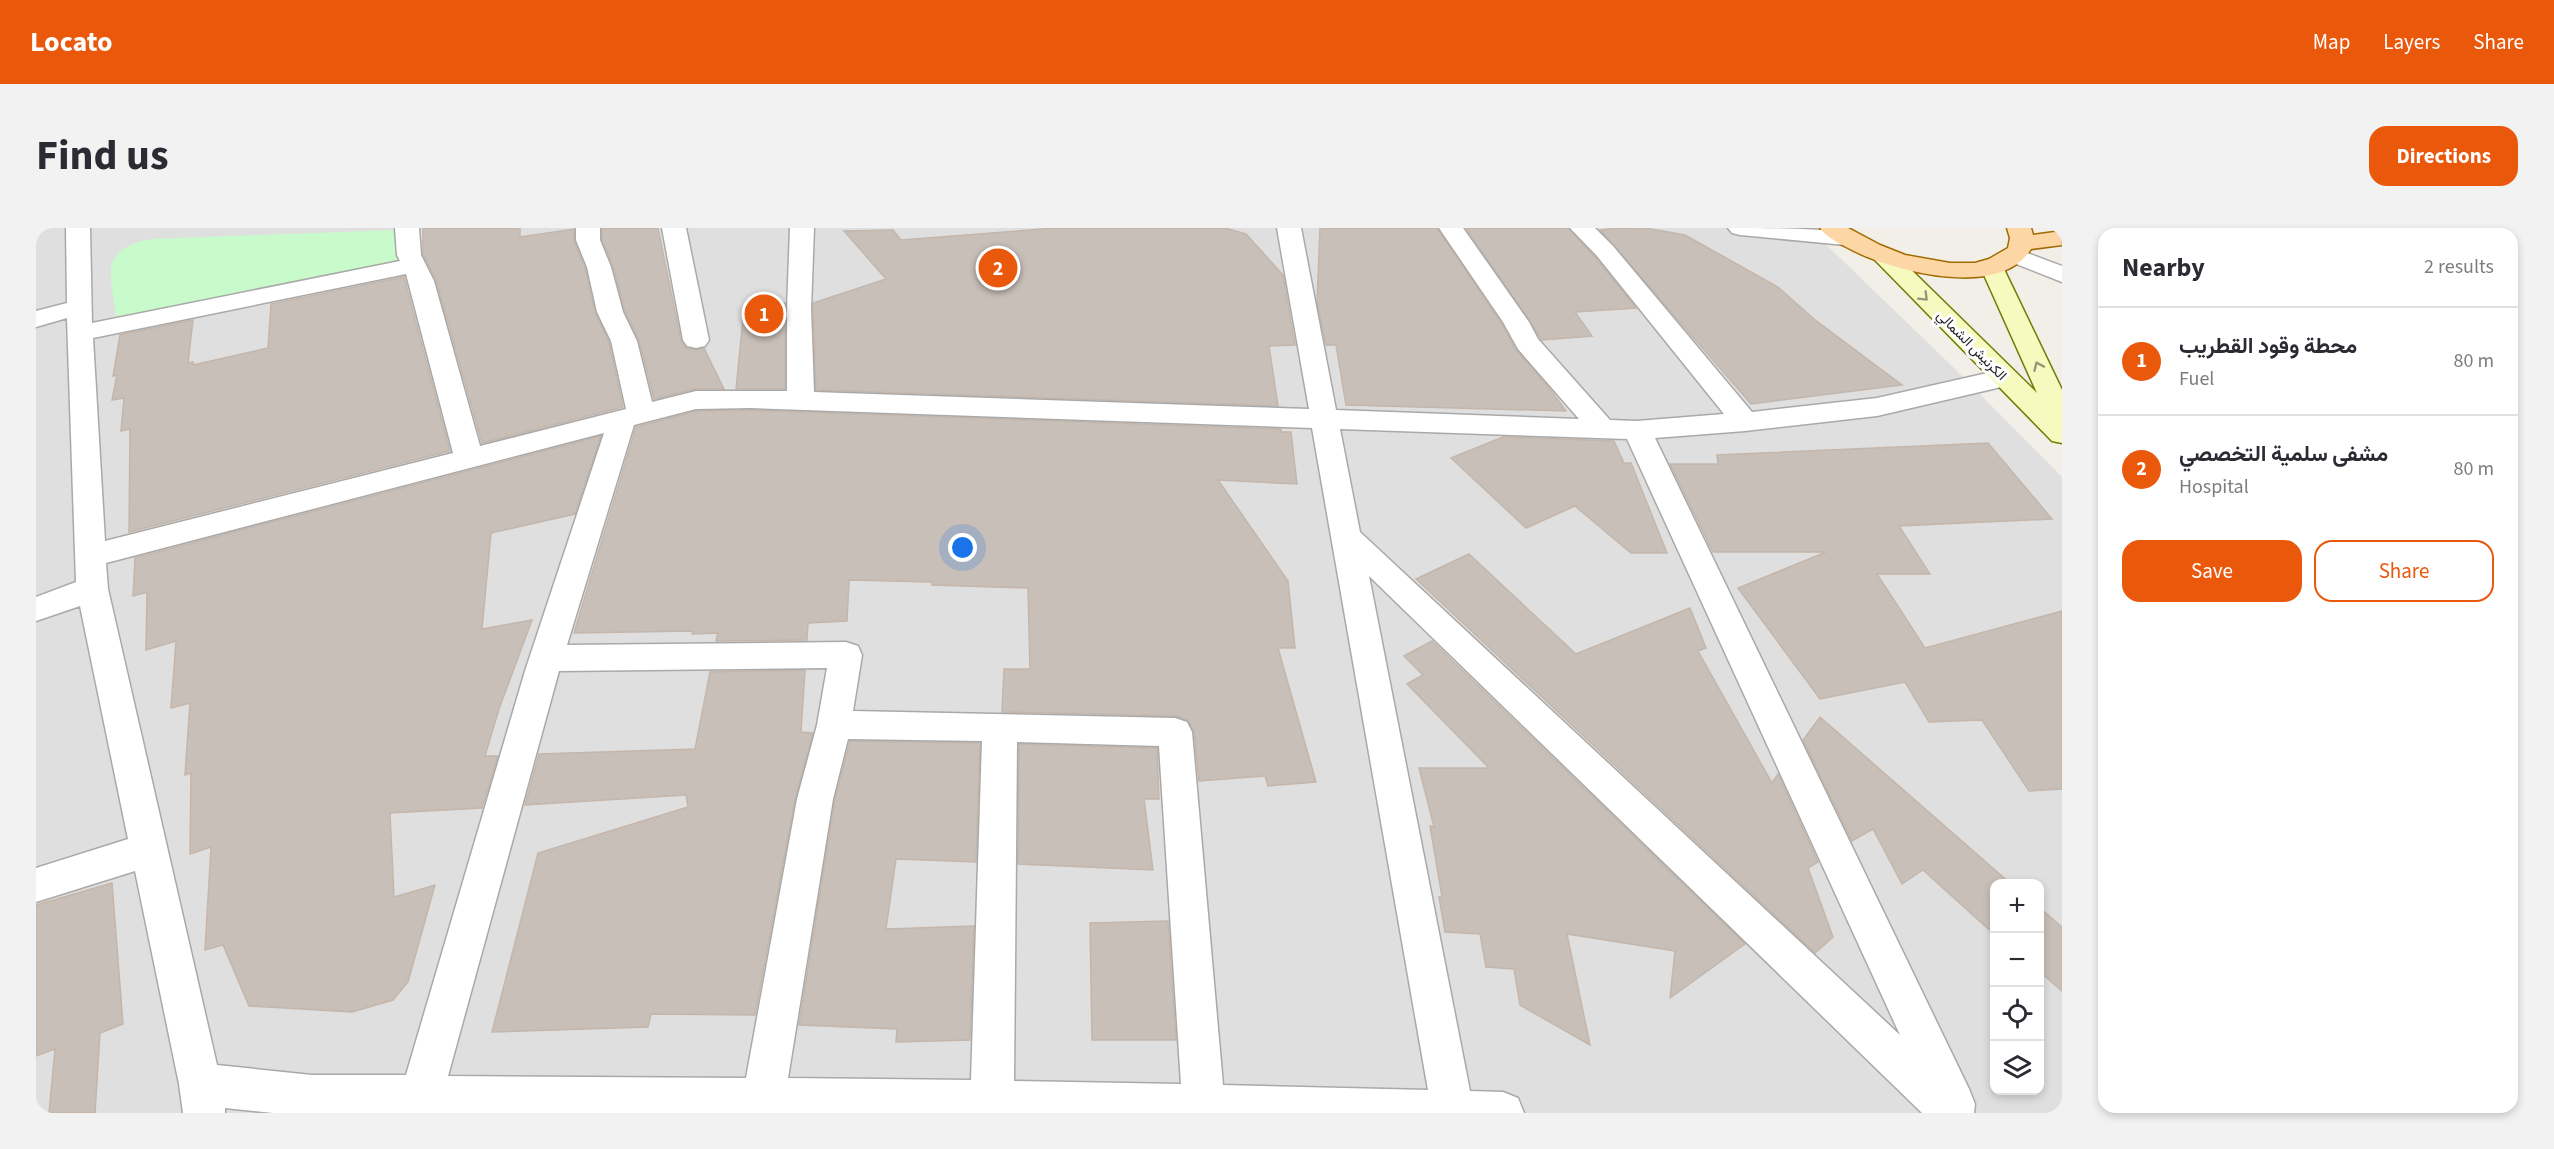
<!DOCTYPE html>
<meta charset="utf-8">
<style>
:root{--surface:#fff;--page:#f2f2f3;--text:#2b2b33;--muted:#7c7c81;--line:#e1e1e2;--accent:#ea580c}
body{margin:0;font-family:"Source Sans 3",Vazirmatn,sans-serif;background:var(--page);color:var(--text)}
.controls{position:absolute;right:18px;bottom:18px;display:grid;overflow:hidden;border-radius:12px;box-shadow:0 3px 9px #0003}
.controls button{width:54px;height:54px;display:grid;place-items:center;padding:0;border:0;border-bottom:2px solid var(--line);background:var(--surface);color:var(--text);font:30px sans-serif}
.you{position:absolute;left:927px;top:320px;width:21px;height:21px;margin:-15px;border:4px solid #fff;border-radius:50%;background:#1a73e8;box-shadow:0 0 0 9px #1a73e833}
.badge{display:grid;place-items:center;width:39px;height:39px;border-radius:50%;background:var(--accent);color:#fff;font-size:20px;font-weight:700}
.pin{position:absolute;translate:-50% -50%;border:3px solid #fff;box-shadow:0 2px 6px #0006}
.list{margin:0;padding:0;list-style:none}
h2{display:flex;justify-content:space-between;align-items:center;height:78px;margin:0;padding:0 24px;font-size:26px}
h2 small{font-size:20px;font-weight:400;color:var(--muted)}
.list li{display:grid;grid-template-columns:39px 1fr auto;gap:18px;align-items:center;box-sizing:border-box;height:108px;padding:0 24px;border-top:2px solid var(--line)}
.list b{display:block;font-size:22px;white-space:nowrap}
.list p{margin:0;font-size:20px;white-space:nowrap;color:var(--muted)}
.list em{font-size:20px;font-style:normal;color:var(--muted)}
.actions{display:flex;gap:12px;padding:18px 24px}
.actions a{flex:1;padding:14px 0;border:2px solid var(--accent);border-radius:18px;text-align:center;font-size:21px;color:var(--accent)}
.actions .main{background:var(--accent);color:#fff}
.icon{flex:none;width:33px;height:33px;fill:none;stroke:currentColor;stroke-width:2;stroke-linecap:round;stroke-linejoin:round}
.map{position:relative;flex:none;width:2026px;height:885px;overflow:hidden;border-radius:18px}
header{display:flex;align-items:center;gap:36px;box-sizing:border-box;height:84px;padding:0 30px;background:var(--accent);color:#fff}
header strong{font-size:28px}
nav{display:flex;gap:33px;margin-inline-start:auto;font-size:21px}
.intro{display:flex;align-items:center;justify-content:space-between;box-sizing:border-box;height:144px;padding:0 36px}
h1{margin:0;font-size:42px}
.button{padding:15px 27px;border-radius:18px;background:var(--accent);color:#fff;font-size:21px;font-weight:700}
main{display:flex;gap:36px;padding:0 36px}
aside{flex:1;background:var(--surface);border-radius:18px;box-shadow:0 3px 9px #0003}
.map>svg:first-child{display:block}
.residential{fill:#e0dfdf;fill-rule:evenodd}
.park{fill:#c8facc}
.building{fill:#c7bfb8;stroke:#c4b6ab;stroke-width:1.5}
.lines{fill:none;stroke-linecap:round;stroke-linejoin:round}
.minor-casing{stroke:#a9a9a9;stroke-width:3}
.tertiary-casing{stroke:#a9a9a9;stroke-width:3}
.secondary-casing{stroke:#707d05;stroke-width:3}
.primary-casing{stroke:#a06b00;stroke-width:3}
.minor{fill:#fff;fill-rule:evenodd}
.tertiary{fill:#fff;fill-rule:evenodd}
.secondary{fill:#f7fabf;fill-rule:evenodd}
.primary{fill:#fcd6a4;fill-rule:evenodd}
.oneway{stroke:#979978}
.labels{text-anchor:middle;stroke-width:6;stroke-linejoin:round;paint-order:stroke}
.far-street-label{font-size:14px;fill:#222;stroke:#fff}
</style>
<header>
<strong>Locato</strong>
<nav><a>Map</a><a>Layers</a><a>Share</a></nav>
</header>
<div class="intro"><h1>Find us</h1><a class="button">Directions</a></div>
<main>
<div class="map">
<svg width="2026" height="885" viewBox="0 0 2026 885">
<rect width="100%" height="100%" fill="#f2efe9"/>
<!-- residential -->
<path class="residential" d="M0,0H1773L1919,141L2026,249V885H0ZM1958,656H2004V862H1958Z"/>
<!-- park -->
<path class="park" d="M356,2L364,8L363,32L80,91C76,46 60,22 115,11Z"/>
<!-- building -->
<g class="building">
<polygon points="387,0 484,0 484,9 538,1 538,13 549,40 559,84 573,114 587,179 446,215 400,52 387,26"/>
<polygon points="566,0 622,0 645,113 651,120 660,122 668,120 688,161 659,161 618,171 603,112 589,83 577,38 566,12"/>
<polygon points="1019,0 1189,0 1210,6 1247,47 1259,117 1233,118 1242,178 780,162 777,75 850,51 808,3 857,2 865,12"/>
<polygon points="1284,0 1401,0 1465,95 1480,122 1513,160 1530,183 1310,177 1300,117 1290,117 1281,74"/>
<polygon points="1430,0 1532,0 1559,29 1600,80 1539,84 1556,108 1506,112"/>
<polygon points="1580,0 1615,1 1649,7 1742,59 1778,91 1866,157 1715,176 1564,2"/>
<polygon points="368,49 414,223 93,304 94,201 85,203 88,170 76,172 81,147 77,148 84,107 157,92 152,135 157,134 157,137 232,120 235,76"/>
<polygon points="749,75 749,161 700,161 708,80"/>
<polygon points="715,182 1245,201 1245,204 1255,204 1261,256 1182,252 1252,353 1259,420 1242,420 1280,554 1232,558 1229,548 1163,553 1158,503 1152,492 1140,488 966,484 968,441 994,441 992,360 896,357 896,354 813,352 811,393 772,395 771,412 680,413 682,405 656,406 657,403 538,405 600,199 660,183"/>
<polygon points="565,208 539,286 455,305 446,401 496,392 463,481 449,528 462,528 446,580 354,585 358,669 399,657 372,754 357,772 316,784 213,778 187,717 169,722 175,619 154,626 155,545 149,547 154,475 135,480 140,413 110,422 111,364 97,368 99,330"/>
<polygon points="1467,209 1578,213 1588,235 1595,235 1631,325 1595,325 1539,278 1490,300 1415,230"/>
<polygon points="1952,215 2016,291 1863,298 1894,346 1841,346 1889,420 2026,383 2026,561 1993,563 1946,492 1893,494 1869,454 1784,471 1702,360 1790,324 1677,324 1634,236 1682,236 1681,227"/>
<polygon points="1433,326 1540,426 1654,380 1670,420 1662,423 1736,555 1742,546 1782,634 1772,640 1797,709 1779,725 1380,351"/>
<polygon points="1396,413 1709,716 1634,770 1639,723 1531,706 1554,817 1484,777 1478,741 1450,739 1444,706 1409,704 1403,669 1406,669 1394,598 1398,599 1383,540 1453,540 1371,456 1387,447 1368,428"/>
<polygon points="769,442 765,504 777,505 759,571 719,787 615,786 612,799 456,804 502,625 652,579 650,567 489,577 503,526 659,521 674,444"/>
<polygon points="1784,489 1975,656 1959,656 1959,707 1887,642 1866,656 1837,601 1816,613 1767,512"/>
<polygon points="814,513 944,515 940,634 860,631 850,701 938,698 934,812 860,814 861,801 763,797 799,571"/>
<polygon points="983,516 1121,520 1123,571 1108,571 1117,642 982,636"/>
<polygon points="76,655 87,796 64,805 59,885 13,885 19,821 0,828 0,677"/>
<polygon points="2004,680 2026,699 2026,763 2004,744"/>
<polygon points="1132,693 1140,812 1056,812 1054,695"/>
</g>
<g class="lines">
<!-- minor casing -->
<g class="minor-casing">
<g id="minor">
<path d="M30,0H54L56,95L364,33L361,27L359,0H383L385,27L398,53L444,218L590,181L575,113L561,84L551,39L540,12V0H564V12L575,39L587,84L601,113L616,174L660,163H751V81L754,0H778L775,81L778,164L1273,181L1241,0H1265L1300,182L1543,191L1482,121L1467,94L1403,0H1427L1493,94L1502,111L1574,192L1601,193L1688,186L1561,28L1534,0H1559L1577,18L1716,184L1841,170L1969,141L1978,144L1982,150L1978,156L1841,188L1709,203L1619,210L1933,861L1939,876L1938,885H1886L1333,348L1434,863L1467,864L1482,870L1488,885H237L189,880V885H147L143,856L99,643L0,674V640L92,611L44,378L0,393V369L40,354L31,90L0,99V83L31,75ZM370,46L417,225L69,313L57,110ZM715,180L1276,200L1392,862L1187,857L1156,504L1151,494L1139,490L817,483L826,427L822,418L810,414L531,417L598,197L660,181ZM1304,201L1591,211L1864,807L1324,304ZM568,205L489,443L370,847H276L181,837L72,361L70,335ZM791,440L781,497L761,571L710,850L412,848L523,443ZM812,511L946,513L935,852L752,850L797,571ZM981,514L1123,518L1145,856L978,853Z"/>
<polygon points="626,0 650,0 673,112 669,118 660,120 651,118 647,112"/>
<polygon points="1978,20 2026,38 2026,54 1970,32 1966,27 1970,22"/>
</g>
</g>
<!-- tertiary casing -->
<g class="tertiary-casing">
<path id="tertiary" d="M1692,0C1733,0 1778,0 1817,5L1821,10L1817,15L1809,17L1704,7L1696,5Z"/>
</g>
<!-- secondary casing -->
<g class="secondary-casing">
<polygon id="secondary" points="1847,20 1855,22 2001,165 1944,38 1948,33 1956,31 1964,33 2026,162 2026,215 2016,213 1839,32 1835,27 1839,22"/>
</g>
<!-- primary casing -->
<g class="primary-casing">
<path id="primary" d="M1784,0H1812L1844,17L1869,27L1914,35H1939L1953,31L1972,20L1974,10L1971,0H1995L1997,7L2026,3V17L1995,21C1964,71 1861,44 1818,23C1807,17 1792,11 1784,0Z"/>
</g>
<!-- minor -->
<use href="#minor" class="minor"/>
<!-- tertiary -->
<use href="#tertiary" class="tertiary"/>
<!-- secondary -->
<use href="#secondary" class="secondary"/>
<!-- primary -->
<use href="#primary" class="primary"/>
</g>
<!-- one-way arrows -->
<defs><path id="oneway-chevron" d="M-2-3.5L2.5 0L-2 3.5" fill="none" stroke-width="1.6" stroke-linecap="round" stroke-linejoin="round" transform="scale(1.5)"/></defs>
<g class="oneway">
<use href="#oneway-chevron" transform="translate(1888 69) rotate(45)"/>
<use href="#oneway-chevron" transform="translate(2002 138) rotate(-114)"/>
</g>
<g class="labels">
<!-- far-street labels -->
<g class="far-street-label">
<text transform="translate(1936 117) rotate(45)" y="5">الكرنيش الشمالي</text>
</g>
</g>
</svg>
<div class="controls">
<button>+</button>
<button>−</button>
<button><svg class="icon" aria-label="locate" viewBox="0 0 24 24"><circle cx="12" cy="12" r="6"/><path d="M12 2v4M12 18v4M2 12h4M18 12h4"/></svg></button>
<button><svg class="icon" aria-label="layers" viewBox="0 0 24 24"><path d="M12 4l9 5-9 5-9-5zM3 14l9 5 9-5"/></svg></button>
</div>
<div class="you"></div>
<div class="pin badge" style="left:728px;top:86px">1</div>
<div class="pin badge" style="left:962px;top:40px">2</div>
</div>
<aside>
<h2>Nearby<small>2 results</small></h2>
<ul class="list">
<li><span class="badge">1</span><div><b>محطة وقود القطريب</b><p>Fuel</p></div><em>80 m</em></li>
<li><span class="badge">2</span><div><b>مشفى سلمية التخصصي</b><p>Hospital</p></div><em>80 m</em></li>
</ul>
<div class="actions"><a class="main">Save</a><a>Share</a></div>
</aside>
</main>
